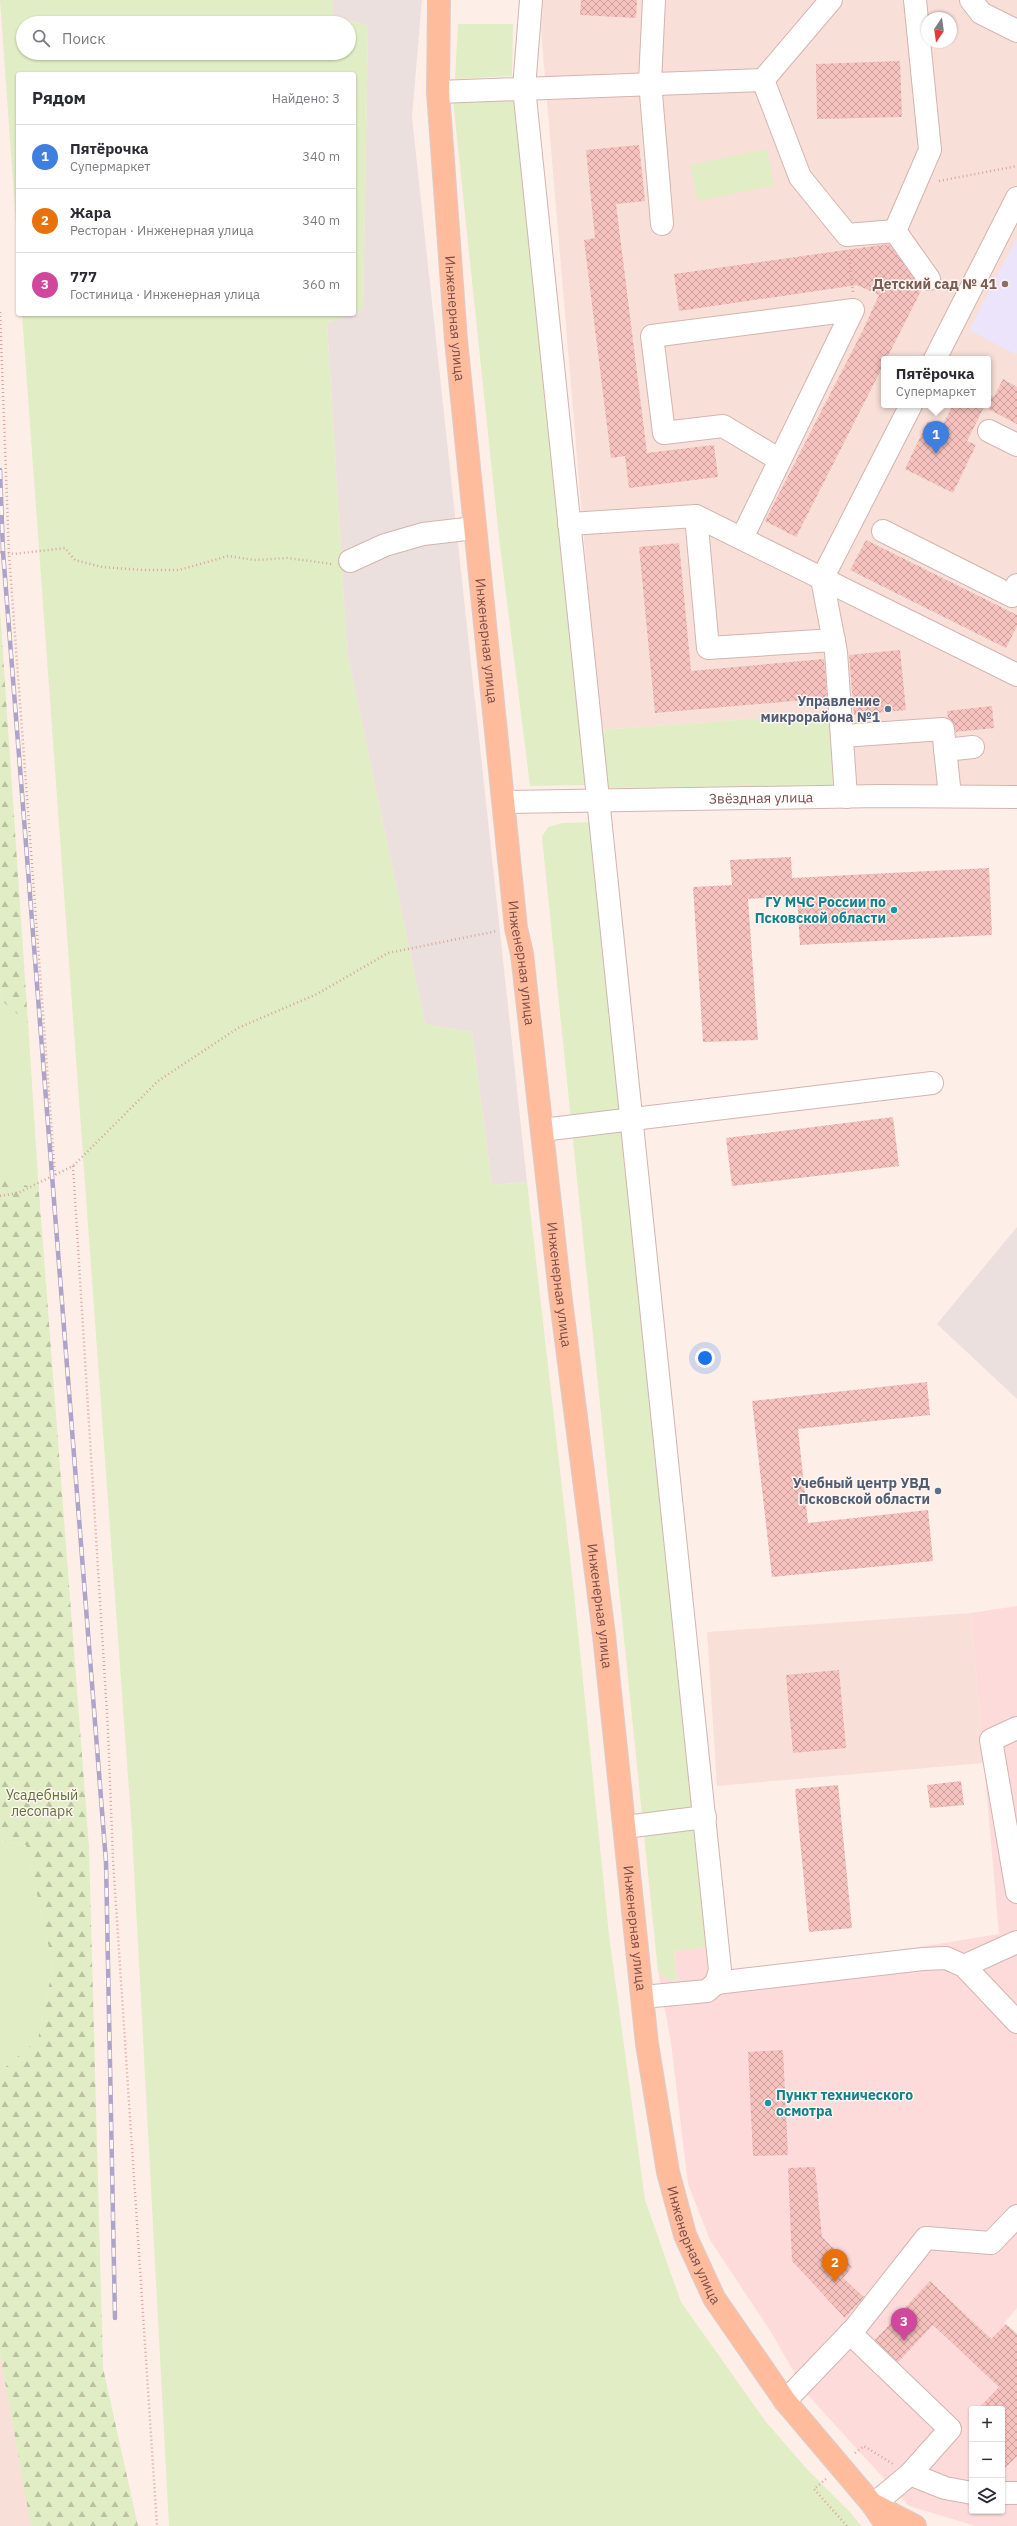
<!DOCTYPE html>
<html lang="ru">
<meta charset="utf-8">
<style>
:root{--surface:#fff;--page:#f7f7f7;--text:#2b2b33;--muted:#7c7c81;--line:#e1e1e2;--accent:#ee4655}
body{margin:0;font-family:"IBM Plex Sans",sans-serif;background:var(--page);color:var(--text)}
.controls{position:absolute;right:12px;bottom:12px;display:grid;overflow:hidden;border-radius:4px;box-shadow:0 1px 3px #0004}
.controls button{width:36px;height:36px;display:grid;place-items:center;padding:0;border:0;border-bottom:1px solid var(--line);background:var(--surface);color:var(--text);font:20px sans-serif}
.compass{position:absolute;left:921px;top:12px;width:36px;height:36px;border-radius:50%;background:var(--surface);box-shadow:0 1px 3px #0004;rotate:193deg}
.you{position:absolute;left:705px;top:1358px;width:14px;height:14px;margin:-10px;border:3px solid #fff;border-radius:50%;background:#1a73e8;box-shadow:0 0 0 6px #1a73e833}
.badge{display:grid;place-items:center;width:26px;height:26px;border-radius:50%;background:var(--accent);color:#fff;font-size:13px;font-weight:700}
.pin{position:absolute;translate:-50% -33px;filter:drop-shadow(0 1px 2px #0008)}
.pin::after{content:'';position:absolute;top:21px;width:14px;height:12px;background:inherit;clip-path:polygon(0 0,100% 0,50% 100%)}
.popup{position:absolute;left:881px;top:356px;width:110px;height:52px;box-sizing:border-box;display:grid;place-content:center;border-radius:4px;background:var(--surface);filter:drop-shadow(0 1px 3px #0005);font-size:13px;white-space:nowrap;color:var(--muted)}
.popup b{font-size:15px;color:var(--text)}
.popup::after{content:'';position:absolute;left:50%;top:100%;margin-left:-8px;border:8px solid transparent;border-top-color:var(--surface)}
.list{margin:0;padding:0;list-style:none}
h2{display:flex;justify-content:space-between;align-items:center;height:52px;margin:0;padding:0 16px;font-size:17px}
h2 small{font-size:13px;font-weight:400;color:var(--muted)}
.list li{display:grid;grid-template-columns:26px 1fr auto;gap:12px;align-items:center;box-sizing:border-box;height:64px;padding:0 16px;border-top:1px solid var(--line)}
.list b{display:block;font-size:15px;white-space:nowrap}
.list p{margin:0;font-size:13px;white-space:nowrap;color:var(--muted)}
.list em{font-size:13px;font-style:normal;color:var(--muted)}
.icon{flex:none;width:22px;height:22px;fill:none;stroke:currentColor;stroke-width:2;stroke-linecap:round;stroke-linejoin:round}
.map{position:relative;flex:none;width:1017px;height:2526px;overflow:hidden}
.search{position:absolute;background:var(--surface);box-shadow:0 1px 3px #0004;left:16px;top:16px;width:340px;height:44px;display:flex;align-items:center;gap:10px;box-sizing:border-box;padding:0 14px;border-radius:22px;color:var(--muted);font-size:15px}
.panel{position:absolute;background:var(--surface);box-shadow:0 1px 3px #0004;left:16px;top:72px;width:340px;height:244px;border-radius:4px}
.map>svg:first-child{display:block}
.residential{fill:#f8e0d8;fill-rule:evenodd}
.commercial{fill:#fedbdb;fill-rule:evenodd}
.industrial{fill:#ece0de}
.education{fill:#ebe4fa}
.green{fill:#e1edc4;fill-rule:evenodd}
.forest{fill:url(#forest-firs)}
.building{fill:url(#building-cross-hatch)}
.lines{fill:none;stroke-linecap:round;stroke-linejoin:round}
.minor-casing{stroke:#d3b4af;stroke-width:24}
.major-casing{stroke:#dacdcc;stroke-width:24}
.path{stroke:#dba4a0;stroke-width:2.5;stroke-dasharray:1 3;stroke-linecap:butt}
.minor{stroke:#fff;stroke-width:22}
.major{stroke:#ffbc9d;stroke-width:22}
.rail-casing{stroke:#aca4c9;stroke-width:4.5}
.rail{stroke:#fff4ef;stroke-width:3;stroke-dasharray:9;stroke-linecap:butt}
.education-dot{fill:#8d6e63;stroke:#fff4ef;stroke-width:1.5}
.service-dot{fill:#5c6f8a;stroke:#fff4ef;stroke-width:1.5}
.culture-dot{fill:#0f9aa8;stroke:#fff4ef;stroke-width:1.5}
.labels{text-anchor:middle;stroke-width:3;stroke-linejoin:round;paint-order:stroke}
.education-label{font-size:14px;font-weight:bold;fill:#785e54;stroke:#fff4ef;text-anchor:end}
.street-label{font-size:14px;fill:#7a4c49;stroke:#fff4ef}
.service-label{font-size:14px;font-weight:bold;fill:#4e5e75;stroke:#fff4ef;text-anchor:end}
.culture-label{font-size:14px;font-weight:bold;fill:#0d838f;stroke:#fff4ef;text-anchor:end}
.park-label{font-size:14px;fill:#5e743b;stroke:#fff4ef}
</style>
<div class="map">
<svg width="1017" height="2526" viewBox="0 0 1017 2526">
<defs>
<pattern id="forest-firs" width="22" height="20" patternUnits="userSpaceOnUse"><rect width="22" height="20" fill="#e1edc4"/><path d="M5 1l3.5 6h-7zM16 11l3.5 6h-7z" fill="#bbc2a1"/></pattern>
<pattern id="building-cross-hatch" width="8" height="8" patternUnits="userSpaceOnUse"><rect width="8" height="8" fill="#f5c2bd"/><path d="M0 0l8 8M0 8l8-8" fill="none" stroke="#cba09c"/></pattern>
</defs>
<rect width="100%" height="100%" fill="#feeee8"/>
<!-- residential -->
<g class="residential">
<path d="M543,0H1017V791L839,785L833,713L600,730L541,30ZM927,18H951V42H927ZM884,359H988V405H884Z"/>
<polygon points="971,1613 984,1763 717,1786 707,1632"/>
<polygon points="0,2354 31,2523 31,2526 0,2526"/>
</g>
<!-- commercial -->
<path class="commercial" d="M1017,1606V2308L1004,2323L1017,2334V2526H976L909,2506L806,2393L771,2332L710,2240L688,2184L671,2043L658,1971L664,1977L677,1982L674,1951L714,1946L720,1977L803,1966L999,1934L971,1613ZM972,2409H1002V2511H972Z"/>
<!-- industrial -->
<g class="industrial">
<polygon points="333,0 422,0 412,117 527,1182 492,1185 472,1032 425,1024 347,651 327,323 363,309 368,26 333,16"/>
<polygon points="1017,1227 1017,1399 937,1324"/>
</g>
<!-- education -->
<polygon class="education" points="1017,237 1017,355 969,330"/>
<!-- green -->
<g class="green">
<path d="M0,0H333V16L368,26L363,309L354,313V74H18V252ZM23,23H349V53H23Z"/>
<polygon points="458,24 513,24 512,76 455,79"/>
<polygon points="515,96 587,785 530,786 499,538 453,100"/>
<polygon points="767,149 774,185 698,201 690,165"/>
<polygon points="22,314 351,314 327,323 347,651 425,1024 472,1032 492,1185 527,1182 574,1593 609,1935 645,2200 681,2302 766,2422 806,2468 851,2513 861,2526 169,2526 132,1832"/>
<polygon points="833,713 839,785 609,788 600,730"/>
<polygon points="600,822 714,1946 674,1951 677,1982 664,1977 658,1971 542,837 548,827 563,823"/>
<polygon points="0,989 2,1001 28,1023 39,1192 0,1172"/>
<polygon points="0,1841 26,1845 53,1966 38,2039 0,2072"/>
</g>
<!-- forest -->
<g class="forest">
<polygon points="0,610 28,1023 2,1001 0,989"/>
<polygon points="0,1172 39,1192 89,1847 103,2368 138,2526 31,2526 0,2354 0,2072 38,2039 53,1966 26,1845 0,1841"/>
</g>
<!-- building -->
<g class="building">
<polygon points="581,0 637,0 636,18 580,15"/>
<polygon points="900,61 902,117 817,119 816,64"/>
<polygon points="639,145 645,201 616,204 647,453 714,445 718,477 629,488 625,456 611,458 584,240 595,238 586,150"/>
<polygon points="889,244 922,289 796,537 765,521 863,330 879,295 857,285 679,311 674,274"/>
<polygon points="1003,379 1017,387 1017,424 988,409 988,394 994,397"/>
<polygon points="953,405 985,405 967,441 976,445 953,493 905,469 928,421 941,428"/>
<polygon points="866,540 1017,615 1017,626 1006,648 850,570"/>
<polygon points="679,543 691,671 824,659 827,698 655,713 639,547"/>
<polygon points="900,650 906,710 854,715 849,655"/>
<polygon points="992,706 994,728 956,732 953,722 948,718 947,711"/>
<polygon points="791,857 792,878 989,868 992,935 800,945 797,896 748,899 758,1040 703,1042 693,887 732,885 730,860"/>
<polygon points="893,1117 899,1166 732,1186 726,1138"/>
<polygon points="927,1382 930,1415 798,1429 808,1523 928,1510 933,1561 772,1577 752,1401"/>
<polygon points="839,1670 846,1748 793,1753 786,1675"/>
<polygon points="961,1781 964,1805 930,1808 927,1785"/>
<polygon points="838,1785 852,1928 809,1932 795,1789"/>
<polygon points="783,2050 788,2155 753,2156 748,2052"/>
<polygon points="815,2167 822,2237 852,2267 843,2278 864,2297 845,2318 792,2261 788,2168"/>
<polygon points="930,2281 991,2339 1006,2324 1017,2334 1017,2456 1002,2471 1002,2409 978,2409 999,2387 933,2325 898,2362 875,2340"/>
</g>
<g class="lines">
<!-- minor casing -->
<g class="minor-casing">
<g id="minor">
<polyline points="531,0 524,88 720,1970 716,1983 707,1991 643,1997"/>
<polyline points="654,0 650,82 662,224"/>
<polyline points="971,0 981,13 1017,31"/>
<polyline points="763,80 800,177 847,235 895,231 929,279"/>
<polyline points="438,92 763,80 831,0"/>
<polyline points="895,231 930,150 915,0"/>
<polyline points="935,359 1017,198"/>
<polyline points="989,431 1017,445"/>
<polyline points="696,516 708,648 834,640"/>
<polyline points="569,524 696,516 1017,675"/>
<polyline points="883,531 1012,596 1017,585"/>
<polyline points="742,538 853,310 652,336 664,433 723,426 780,460"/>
<polyline points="350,561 385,545 423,534 475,528"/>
<polyline points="842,736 943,729 950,796"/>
<polyline points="945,750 973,747"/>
<polyline points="846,797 836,652 822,579 911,405"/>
<path id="s1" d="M504,802L880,796L1017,797"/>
<polyline points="542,1130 932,1083"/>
<polyline points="1017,1728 991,1740 1017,1892"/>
<polyline points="625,1827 705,1817"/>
<polyline points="964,1966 1017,1942"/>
<polyline points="716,1983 923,1959 946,1958 964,1966 1017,2022"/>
<polyline points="850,2333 950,2429 910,2474 873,2505"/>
<polyline points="785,2401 855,2328 926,2238 991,2243 1017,2216"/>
<polyline points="910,2474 945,2488 972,2493"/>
<polyline points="1002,2493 1017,2493"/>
</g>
</g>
<!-- major casing -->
<g class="major-casing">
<g id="major">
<path id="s2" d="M439,0L438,92L456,340L516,928L522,954L560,1293L604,1635L647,2044L668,2172L685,2235L714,2298L785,2401L873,2505L887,2526"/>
<polyline points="876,2506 915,2526"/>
</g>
</g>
<!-- path -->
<g class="path">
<polyline points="939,181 1017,166"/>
<polyline points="849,255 853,292"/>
<polyline points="0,312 9,554 55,1175"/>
<polyline points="0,552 14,554 65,548 75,560 102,567 143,570 179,570 228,556 254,560 287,558 332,564"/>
<polyline points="73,1166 108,1730 113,1860 157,2526"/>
<polyline points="0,1196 18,1193 73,1166 158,1081 238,1028 317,994 388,953 497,931"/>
<polyline points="855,2453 864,2446 893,2464"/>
<polyline points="826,2479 814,2489 847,2526"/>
</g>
<!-- minor -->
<use href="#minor" class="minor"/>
<!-- major -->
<use href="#major" class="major"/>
<!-- rail casing -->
<g class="rail-casing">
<polyline id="rail" points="0,470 3,552 106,1862 115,2318"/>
</g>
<!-- rail -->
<use href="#rail" class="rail"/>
</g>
<!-- markers -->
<circle class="education-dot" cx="1005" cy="284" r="4"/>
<g class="service-dot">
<circle cx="888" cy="709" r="4"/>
<circle cx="938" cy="1491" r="4"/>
</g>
<g class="culture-dot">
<circle cx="894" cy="910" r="4"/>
<circle cx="768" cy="2103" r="4"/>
</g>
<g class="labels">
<!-- education labels -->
<g class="education-label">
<text x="997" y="289">Детский сад № 41</text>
</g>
<!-- street labels -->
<g class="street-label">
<text dy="5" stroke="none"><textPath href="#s2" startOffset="319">Инженерная улица</textPath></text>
<text dy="5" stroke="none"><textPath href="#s2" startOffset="643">Инженерная улица</textPath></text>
<text dy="5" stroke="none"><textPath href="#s1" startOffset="257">Звёздная улица</textPath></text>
<text dy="5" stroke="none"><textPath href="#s2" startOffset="967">Инженерная улица</textPath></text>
<text dy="5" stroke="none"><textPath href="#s2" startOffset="1291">Инженерная улица</textPath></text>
<text dy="5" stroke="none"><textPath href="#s2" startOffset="1615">Инженерная улица</textPath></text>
<text dy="5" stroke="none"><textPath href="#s2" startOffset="1939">Инженерная улица</textPath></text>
<text dy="5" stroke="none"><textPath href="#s2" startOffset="2263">Инженерная улица</textPath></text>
</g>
<!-- service labels -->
<g class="service-label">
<text x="880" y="706">Управление<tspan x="880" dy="16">микрорайона №1</tspan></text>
<text x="930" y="1488">Учебный центр УВД<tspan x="930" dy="16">Псковской области</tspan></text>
</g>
<!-- culture labels -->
<g class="culture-label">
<text x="886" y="907">ГУ МЧС России по<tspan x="886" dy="16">Псковской области</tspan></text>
<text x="776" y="2100" text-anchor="start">Пункт технического<tspan x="776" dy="16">осмотра</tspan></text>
</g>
<!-- park labels -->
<g class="park-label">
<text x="42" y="1800">Усадебный<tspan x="42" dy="16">лесопарк</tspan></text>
</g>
</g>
</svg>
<div class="controls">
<button>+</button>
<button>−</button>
<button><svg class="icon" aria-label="layers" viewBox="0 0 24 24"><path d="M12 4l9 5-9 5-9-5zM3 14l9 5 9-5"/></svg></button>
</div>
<svg class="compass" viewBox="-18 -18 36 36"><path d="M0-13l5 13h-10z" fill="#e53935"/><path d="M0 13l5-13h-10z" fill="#7c7c81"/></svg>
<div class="you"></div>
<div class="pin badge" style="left:936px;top:454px;background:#3f7fe0">1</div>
<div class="popup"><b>Пятёрочка</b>Супермаркет</div>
<div class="pin badge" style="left:835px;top:2282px;background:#e8710a">2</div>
<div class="pin badge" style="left:904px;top:2341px;background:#d1479c">3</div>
<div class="search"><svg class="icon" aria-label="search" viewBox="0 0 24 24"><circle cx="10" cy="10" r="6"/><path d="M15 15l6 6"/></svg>Поиск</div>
<section class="panel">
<h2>Рядом<small>Найдено: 3</small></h2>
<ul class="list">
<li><span class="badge" style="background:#3f7fe0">1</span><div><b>Пятёрочка</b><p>Супермаркет</p></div><em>340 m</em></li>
<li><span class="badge" style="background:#e8710a">2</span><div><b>Жара</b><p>Ресторан · Инженерная улица</p></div><em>340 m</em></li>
<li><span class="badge" style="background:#d1479c">3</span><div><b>777</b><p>Гостиница · Инженерная улица</p></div><em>360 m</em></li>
</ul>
</section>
</div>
